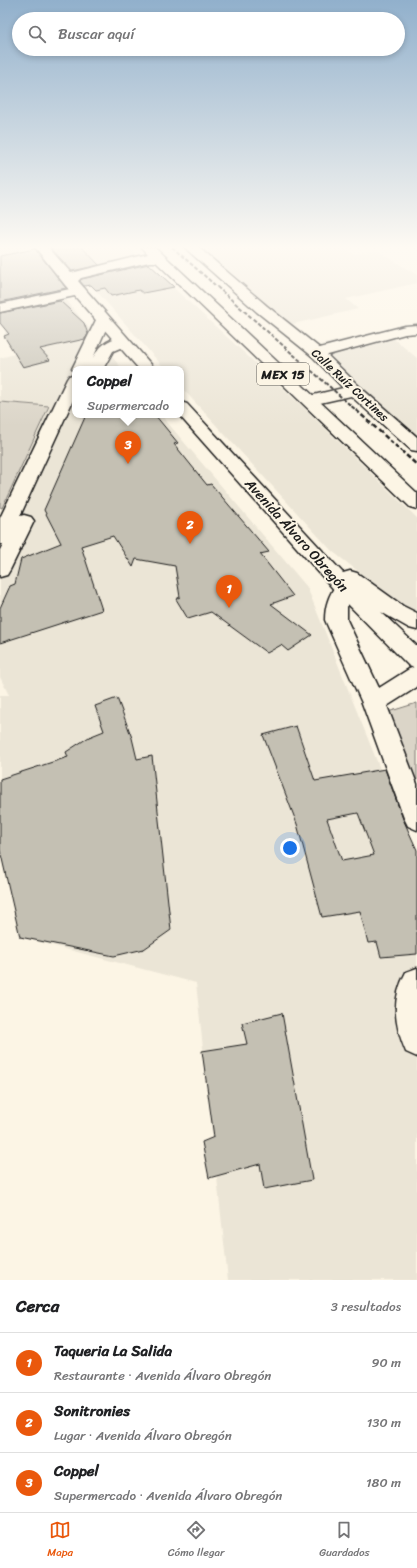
<!DOCTYPE html>
<html lang="es">
<meta charset="utf-8">
<style>
:root{--surface:#fff;--page:#f6f6f6;--text:#202124;--muted:#757577;--line:#e0e0e0;--accent:#ea580c}
body{margin:0;font-family:Sriracha,sans-serif;background:var(--page);color:var(--text)}
.you{position:absolute;left:290px;top:848px;width:14px;height:14px;margin:-10px;border:3px solid #fff;border-radius:50%;background:#1a73e8;box-shadow:0 0 0 6px #1a73e833}
.badge{display:grid;place-items:center;width:26px;height:26px;border-radius:50%;background:var(--accent);color:#fff;font-size:13px;font-weight:700}
.pin{position:absolute;translate:-50% -33px;filter:drop-shadow(0 1px 2px #0008)}
.pin::after{content:'';position:absolute;top:21px;width:14px;height:12px;background:inherit;clip-path:polygon(0 0,100% 0,50% 100%)}
.popup{position:absolute;left:72px;top:366px;width:112px;height:52px;box-sizing:border-box;display:grid;place-content:center;border-radius:8px;background:var(--surface);filter:drop-shadow(0 1px 3px #0005);font-size:13px;white-space:nowrap;color:var(--muted)}
.popup b{font-size:15px;color:var(--text)}
.popup::after{content:'';position:absolute;left:50%;top:100%;margin-left:-8px;border:8px solid transparent;border-top-color:var(--surface)}
.list{margin:0;padding:0;list-style:none}
h2{display:flex;justify-content:space-between;align-items:center;height:52px;margin:0;padding:0 16px;font-size:17px}
h2 small{font-size:13px;font-weight:400;color:var(--muted)}
.list li{display:grid;grid-template-columns:26px 1fr auto;gap:12px;align-items:center;box-sizing:border-box;height:60px;padding:0 16px;border-top:1px solid var(--line)}
.list b{display:block;font-size:15px;white-space:nowrap}
.list p{margin:0;font-size:13px;white-space:nowrap;color:var(--muted)}
.list em{font-size:13px;font-style:normal;color:var(--muted)}
.icon{flex:none;width:22px;height:22px;fill:none;stroke:currentColor;stroke-width:2;stroke-linecap:round;stroke-linejoin:round}
.map{position:relative;flex:none;width:417px;height:1280px;overflow:hidden}
.search{position:absolute;background:var(--surface);box-shadow:0 2px 6px #0003;left:12px;right:12px;top:12px;height:44px;display:flex;align-items:center;gap:10px;box-sizing:border-box;padding:0 14px;border-radius:22px;color:var(--muted);font-size:15px}
.sheet{height:232px;background:var(--surface)}
nav{display:flex;justify-content:space-around;align-items:center;box-sizing:border-box;height:56px;border-top:1px solid var(--line);background:var(--surface);font-size:11px;color:var(--muted)}
nav a{display:grid;justify-items:center;gap:2px}
nav .on{color:var(--accent)}
.map>svg:first-child{display:block}
.built{fill:#ebe5d6}
.green{fill:#dbd5c8;stroke:#7c7872}
.building{fill:#c4c0b3;stroke:#1c1c1c;fill-rule:evenodd}
.lines{fill:none;stroke-linecap:round;stroke-linejoin:round}
.minor-casing{stroke:#1c1c1c;stroke-width:3}
.tertiary-casing{stroke:#1c1c1c;stroke-width:3}
.trunk-casing{stroke:#1c1c1c;stroke-width:3}
.minor{fill:#fcf5e5;fill-rule:evenodd}
.tertiary{fill:#fcf5e5;fill-rule:evenodd}
.trunk{fill:#fcf5e5;fill-rule:evenodd}
.rail-far1{stroke:#1c1c1c;stroke-width:2;stroke-dasharray:4 2;stroke-linecap:butt}
.rail{stroke:#1c1c1c;stroke-width:2.5;stroke-dasharray:5 2.5;stroke-linecap:butt}
.labels{text-anchor:middle;stroke-width:4;stroke-linejoin:round;paint-order:stroke}
.far-street-label{font-size:12px;fill:#1c1c1c;stroke:#fcf5e5}
.shield{fill:#fcf5e5;stroke:#5f5d58;stroke-width:1}
.shield-label{font-size:13px;font-weight:bold;fill:#1c1c1c}
.street-label{font-size:14px;fill:#1c1c1c;stroke:#fcf5e5}
</style>
<div class="map">
<svg width="417" height="1280" viewBox="0 0 417 1280">
<rect width="100%" height="100%" fill="#fcf5e5"/>
<filter id="ink" filterUnits="userSpaceOnUse"><feTurbulence type="fractalNoise" baseFrequency=".025" numOctaves="2"/><feDisplacementMap in="SourceGraphic" scale="8" xChannelSelector="R" yChannelSelector="G"/><feConvolveMatrix kernelMatrix="1 2 1 2 8 2 1 2 1" color-interpolation-filters="sRGB"/></filter>
<g filter="url(#ink)">
<!-- built -->
<g class="built">
<polygon points="0,247 24,247 122,369 75,369 75,415 161,415 307,587 417,861 417,1280 228,1280 196,983 20,937 0,847 0,695 9,695 0,677 0,512 49,406 0,402 0,358 15,354 4,336 6,330 0,323"/>
<polygon points="58,247 129,247 301,405 417,518 417,613 404,607 332,551 181,387 181,369 165,369"/>
<polygon points="200,247 343,247 353,254 376,250 417,275 417,283 346,299 358,309 293,324 319,345 383,330 417,358 417,437 271,313"/>
</g>
<!-- green -->
<g class="green">
<polygon points="0,402 49,406 2,508 0,507"/>
<polygon points="417,703 417,804 388,712"/>
</g>
<!-- building -->
<g class="building">
<polygon points="50,247 82,247 99,265 72,271"/>
<polygon points="35,249 66,288 0,302 0,256"/>
<polygon points="149,264 174,287 143,293 139,290 111,296 105,288 96,290 91,285 84,286 80,281 82,279"/>
<polygon points="60,301 84,323 88,334 85,339 40,349 50,360 23,367 4,336 9,334 0,323 0,313"/>
<polygon points="86,415 155,415 178,443 174,444 207,485 211,484 269,552 260,554 293,596 271,604 312,635 288,651 281,645 267,653 211,612 188,619 176,599 180,597 175,566 136,559 133,567 113,536 81,546 102,610 0,643 0,608 10,586 15,584 21,559 61,543 44,510"/>
<polygon points="117,698 132,738 137,759 152,756 171,930 144,949 114,956 20,937 0,850 0,779 68,757 66,752 89,737 104,731 95,706"/>
<path d="M296,726L315,781L385,769L403,819L417,850V954L381,957L377,942L368,943L360,911L322,917L297,824L263,735ZM358,813L374,855L342,861L327,819Z"/>
<polygon points="282,1013 312,1180 264,1189 260,1164 209,1178 202,1142 214,1137 202,1051 247,1044 242,1023"/>
</g>
<g class="lines">
<!-- minor casing -->
<g class="minor-casing">
<g id="minor">
<polygon points="79,287 84,288 86,291 84,294 0,312 0,304"/>
<polygon points="417,325 417,333 405,334 317,358 312,356 309,353 312,350 405,326"/>
<path d="M344,581L351,583L354,588L347,607V620L379,688L409,669L417,666V687L387,706L417,784V830L408,826L404,818L362,703L325,620C325,605 329,595 337,583Z"/>
<path d="M417,968V1057L406,1052C394,1024 391,1000 406,972Z"/>
</g>
</g>
<!-- tertiary casing -->
<g class="tertiary-casing">
<g id="tertiary">
<polygon points="184,247 198,247 267,306 322,350 360,387 417,437 417,451 411,450 351,396 311,405 305,403 303,400 305,397 343,388 312,356 257,312"/>
<path d="M103,316L108,317L110,320L93,358C100,345 112,335 127,339L129,342L127,345L113,351L103,369H75V372L72,369L96,320L98,317Z"/>
<polygon points="75,374 75,396 20,516 24,515 31,517 34,521 10,570 7,575 0,577 0,550 3,544 0,544 0,518 67,379 69,376"/>
</g>
</g>
<!-- trunk casing -->
<g class="trunk-casing">
<g id="trunk">
<polygon points="35,247 48,247 71,273 148,254 142,247 155,247 417,493 417,509 410,507 156,262 149,262 81,278 78,281 155,369 139,369 65,285"/>
<polygon points="181,402 187,404 343,573 350,571 357,573 403,606 417,613 417,630 409,628 381,612 417,646 417,669 409,666 337,593 179,415 181,415"/>
</g>
</g>
<!-- minor -->
<use href="#minor" class="minor"/>
<!-- tertiary -->
<use href="#tertiary" class="tertiary"/>
<!-- trunk -->
<use href="#trunk" class="trunk"/>
<!-- rail-far1 -->
<polyline class="rail-far1" points="172,247 357,411"/>
<!-- rail -->
<polyline class="rail" points="356,410 417,465"/>
</g>
</g>
<!-- sky -->
<linearGradient id="sky" x2="0" y2="1"><stop stop-color="#91b0cc"/><stop offset="0.58" stop-color="#fefaf3"/><stop offset="1" stop-color="#fefaf3" stop-opacity="0"/></linearGradient>
<rect width="417" height="426" fill="url(#sky)"/>
<g class="labels">
<!-- far-street labels -->
<g class="far-street-label">
<text transform="translate(350 385) rotate(43)" y="4">Calle Ruíz Cortines</text>
</g>
<!-- shield labels -->
<rect class="shield" x="257" y="363" width="52" height="22" rx="3"/>
<g class="shield-label">
<text x="283" y="379">MEX 15</text>
</g>
<!-- street labels -->
<g class="street-label">
<text transform="translate(297 535) rotate(48)" y="5">Avenida Álvaro Obregón</text>
</g>
</g>
</svg>
<div class="you"></div>
<div class="pin badge" style="left:229px;top:608px">1</div>
<div class="pin badge" style="left:190px;top:544px">2</div>
<div class="pin badge" style="left:128px;top:464px">3</div>
<div class="popup"><b>Coppel</b>Supermercado</div>
<div class="search"><svg class="icon" aria-label="search" viewBox="0 0 24 24"><circle cx="10" cy="10" r="6"/><path d="M15 15l6 6"/></svg>Buscar aquí</div>
</div>
<section class="sheet">
<h2>Cerca<small>3 resultados</small></h2>
<ul class="list">
<li><span class="badge">1</span><div><b>Taqueria La Salida</b><p>Restaurante · Avenida Álvaro Obregón</p></div><em>90 m</em></li>
<li><span class="badge">2</span><div><b>Sonitronies</b><p>Lugar · Avenida Álvaro Obregón</p></div><em>130 m</em></li>
<li><span class="badge">3</span><div><b>Coppel</b><p>Supermercado · Avenida Álvaro Obregón</p></div><em>180 m</em></li>
</ul>
</section>
<nav>
<a class="on"><svg class="icon" aria-label="map" viewBox="0 0 24 24"><path d="M3 6l6-2 6 2 6-2v14l-6 2-6-2-6 2zM9 4v14M15 6v14"/></svg>Mapa</a>
<a><svg class="icon" aria-label="directions" viewBox="0 0 24 24"><path d="M12 3l9 9-9 9-9-9zM9 14v-3h6M13 9l2 2-2 2"/></svg>Cómo llegar</a>
<a><svg class="icon" aria-label="saved" viewBox="0 0 24 24"><path d="M7 4h10v16l-5-4-5 4z"/></svg>Guardados</a>
</nav>
